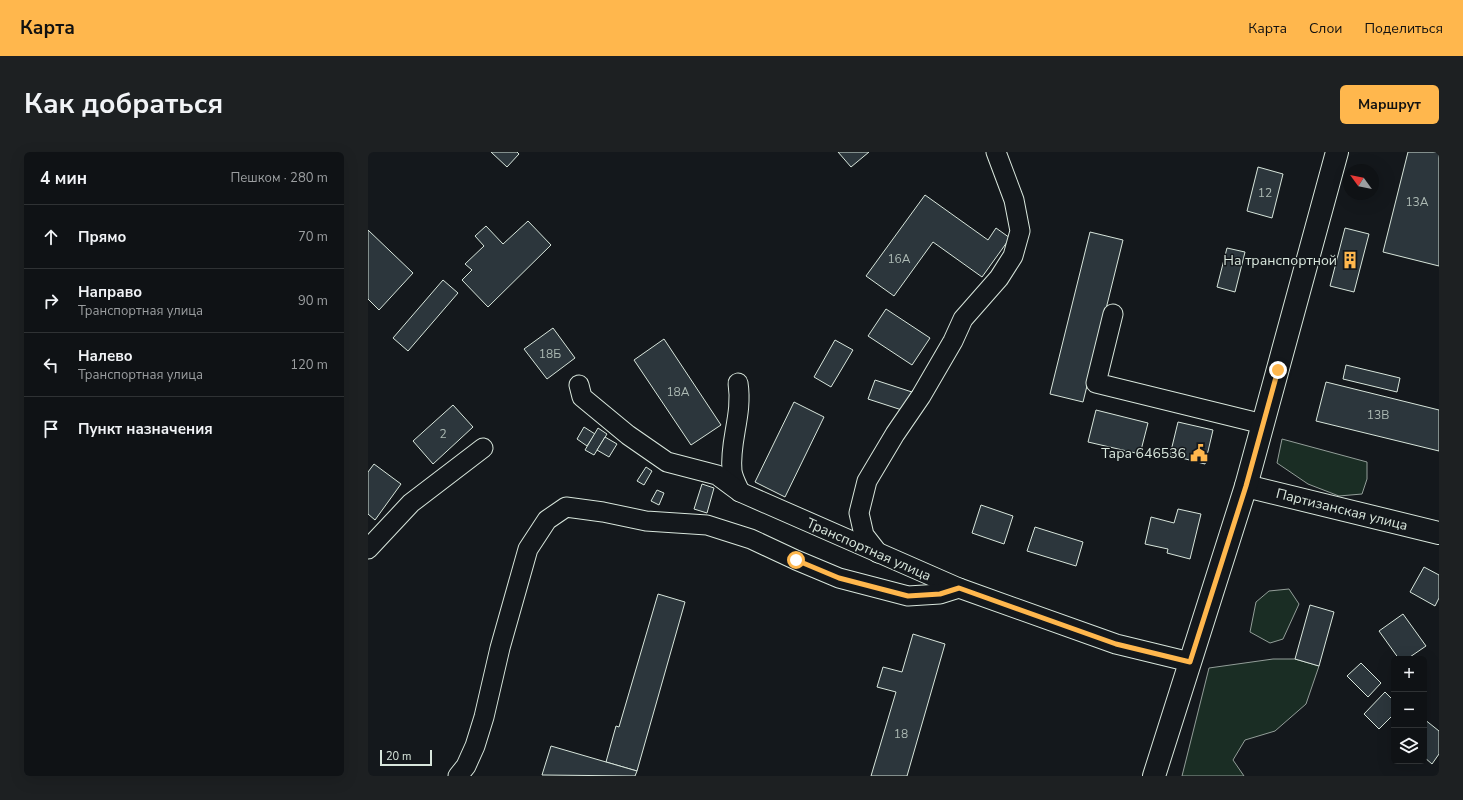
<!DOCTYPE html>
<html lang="ru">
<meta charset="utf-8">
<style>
:root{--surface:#0f1215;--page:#1d2022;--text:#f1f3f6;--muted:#9b9ea0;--line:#2f3234;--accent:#ffb74d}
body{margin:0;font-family:"Nunito Sans",sans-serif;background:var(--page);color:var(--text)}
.controls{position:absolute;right:12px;bottom:12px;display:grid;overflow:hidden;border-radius:6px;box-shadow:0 4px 16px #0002}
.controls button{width:36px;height:36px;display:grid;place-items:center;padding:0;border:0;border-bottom:1px solid var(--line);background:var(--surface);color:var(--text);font:20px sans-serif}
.compass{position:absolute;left:975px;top:12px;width:36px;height:36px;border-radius:50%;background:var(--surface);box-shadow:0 4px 16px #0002;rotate:303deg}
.scale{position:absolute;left:12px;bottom:10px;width:52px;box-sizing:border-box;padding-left:4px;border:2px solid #d8e6dc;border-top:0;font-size:11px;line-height:14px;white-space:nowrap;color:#d8e6dc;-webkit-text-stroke:3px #14181c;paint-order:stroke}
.stop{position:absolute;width:12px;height:12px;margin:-9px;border:3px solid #ffb74d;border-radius:50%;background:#fff}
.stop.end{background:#ffb74d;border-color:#fff;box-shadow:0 1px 4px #0008}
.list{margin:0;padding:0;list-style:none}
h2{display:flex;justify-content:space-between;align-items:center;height:52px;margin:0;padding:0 16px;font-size:17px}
h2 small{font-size:13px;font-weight:400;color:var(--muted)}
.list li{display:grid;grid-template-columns:26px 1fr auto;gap:12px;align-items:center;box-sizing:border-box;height:64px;padding:0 16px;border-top:1px solid var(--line)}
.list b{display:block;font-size:15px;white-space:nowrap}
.list p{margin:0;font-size:13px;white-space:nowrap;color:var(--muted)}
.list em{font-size:13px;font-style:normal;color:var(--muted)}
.icon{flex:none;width:22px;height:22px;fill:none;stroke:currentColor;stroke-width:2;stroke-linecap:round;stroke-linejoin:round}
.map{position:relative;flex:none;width:1071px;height:624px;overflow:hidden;border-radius:6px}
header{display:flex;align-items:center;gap:24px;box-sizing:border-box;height:56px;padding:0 20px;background:var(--accent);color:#111}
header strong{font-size:19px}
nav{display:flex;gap:22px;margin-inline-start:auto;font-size:14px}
.intro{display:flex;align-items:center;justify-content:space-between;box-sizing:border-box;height:96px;padding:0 24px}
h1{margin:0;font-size:28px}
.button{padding:10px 18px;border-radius:6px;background:var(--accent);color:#111;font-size:14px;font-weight:700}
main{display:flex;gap:24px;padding:0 24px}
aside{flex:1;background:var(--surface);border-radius:6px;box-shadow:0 4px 16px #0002}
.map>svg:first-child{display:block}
.green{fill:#1a2d24;stroke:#939e99}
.building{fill:#2c363c;stroke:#d8e6dc}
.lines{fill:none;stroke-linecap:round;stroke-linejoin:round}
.minor-casing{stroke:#d8e6dc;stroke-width:21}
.major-casing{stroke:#d8e6dc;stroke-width:24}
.minor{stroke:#14181c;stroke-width:19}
.major{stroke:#14181c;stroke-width:22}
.route{stroke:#ffb74d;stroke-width:5}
.labels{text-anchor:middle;stroke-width:3;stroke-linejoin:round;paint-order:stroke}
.number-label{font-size:12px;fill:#adbab4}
.poi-label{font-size:14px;fill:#d8e6dc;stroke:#14181c;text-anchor:end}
.street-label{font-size:14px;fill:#d8e6dc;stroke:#14181c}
</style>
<header>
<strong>Карта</strong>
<nav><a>Карта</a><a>Слои</a><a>Поделиться</a></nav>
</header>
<div class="intro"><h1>Как добраться</h1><a class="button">Маршрут</a></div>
<main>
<aside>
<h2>4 мин<small>Пешком · 280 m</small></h2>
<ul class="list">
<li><svg class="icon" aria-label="ahead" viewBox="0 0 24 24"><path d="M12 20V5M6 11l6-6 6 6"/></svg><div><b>Прямо</b></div><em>70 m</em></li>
<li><svg class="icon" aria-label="right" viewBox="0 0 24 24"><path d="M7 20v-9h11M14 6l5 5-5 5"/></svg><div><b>Направо</b><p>Транспортная улица</p></div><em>90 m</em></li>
<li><svg class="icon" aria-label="left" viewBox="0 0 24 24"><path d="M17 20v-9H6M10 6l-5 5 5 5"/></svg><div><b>Налево</b><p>Транспортная улица</p></div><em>120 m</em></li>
<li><svg class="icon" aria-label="arrive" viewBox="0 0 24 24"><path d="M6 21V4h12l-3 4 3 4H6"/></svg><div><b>Пункт назначения</b></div></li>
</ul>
</aside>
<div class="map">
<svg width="1071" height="624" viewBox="0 0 1071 624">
<rect width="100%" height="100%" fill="#14181c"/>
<!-- green -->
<g class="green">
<polygon points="914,287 999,310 999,327 994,342 971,344 940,332 909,311"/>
<polygon points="921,437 931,452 915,487 902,491 882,480 888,450 901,439"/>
<polygon points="905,507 927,507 951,514 938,552 907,579 877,588 865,608 876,624 814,624 841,516"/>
</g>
<!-- building -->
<g class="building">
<polygon points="123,0 149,0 151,2 139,15"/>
<polygon points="470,0 501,0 483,15"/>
<polygon points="1040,0 1071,0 1071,114 1015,100"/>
<polygon points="890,15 915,22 904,66 879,59"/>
<polygon points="557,43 620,88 628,76 642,86 614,125 565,90 526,144 498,124"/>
<polygon points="160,69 183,93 120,155 94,128 104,118 97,112 116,94 107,84 118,74 135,92"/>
<polygon points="977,76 1001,82 986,140 962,134"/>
<polygon points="0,78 45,121 11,158 0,147"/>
<polygon points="722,80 755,88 715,250 682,242"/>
<polygon points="859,96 877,100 867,140 849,135"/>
<polygon points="75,128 90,141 40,199 25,186"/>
<polygon points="518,157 562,186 544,213 500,184"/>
<polygon points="185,176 207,206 179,227 156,197"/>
<polygon points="296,187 353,273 323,293 266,208"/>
<polygon points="467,188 485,198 463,235 446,225"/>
<polygon points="978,213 1032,226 1029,240 975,227"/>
<polygon points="507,228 544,240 537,259 500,247"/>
<polygon points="958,230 1071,258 1071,299 948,269"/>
<polygon points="426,250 456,265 417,345 387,330"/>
<polygon points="85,253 105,275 65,312 45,289"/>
<polygon points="728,258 780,271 772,302 720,290"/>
<polygon points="810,270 845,278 837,312 802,303"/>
<polygon points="216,275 227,282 219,294 209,287"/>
<polygon points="230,276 239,282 226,303 217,298"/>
<polygon points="237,285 249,292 241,305 229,298"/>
<polygon points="6,312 33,332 7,368 0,362 0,320"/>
<polygon points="278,315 284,319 276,333 269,329"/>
<polygon points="334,332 346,336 339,361 326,357"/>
<polygon points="289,338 296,341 291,353 283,349"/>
<polygon points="613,353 645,364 636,392 604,381"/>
<polygon points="810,357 833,362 822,407 799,401 800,397 777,392 783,365 806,371"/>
<polygon points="667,375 715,390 708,414 659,399"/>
<polygon points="1056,415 1071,423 1071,446 1067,454 1042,440"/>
<polygon points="290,442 317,450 269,619 238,610 248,574 251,575"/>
<polygon points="942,453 966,460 951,514 927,507"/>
<polygon points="1035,462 1058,494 1039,507 1031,507 1011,479"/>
<polygon points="545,482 577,492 539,624 503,624 528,540 509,535 515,515 534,520"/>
<polygon points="993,511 1013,531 1000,545 979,524"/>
<polygon points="1017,540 1026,549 1026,562 1011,577 996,562"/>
<polygon points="1056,567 1071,579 1071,602 1064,612 1056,605"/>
<polygon points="183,594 269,619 267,624 174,623"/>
</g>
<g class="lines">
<!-- minor casing -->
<g class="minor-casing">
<g id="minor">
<polyline points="745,162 728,231 895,272"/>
<path d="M370,231C375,263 361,289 364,319C365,326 369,333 372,340"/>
<polyline points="211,233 214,245 260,283 299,310 349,323 372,340 591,436 748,492 822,510"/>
<polyline points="0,397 43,351 115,296"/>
<polyline points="510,401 496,383 491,361 499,329 527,282 553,244 585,189 595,167 631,126 645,104 652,79 646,48 628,0"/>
<polyline points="90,624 98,614 107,594 116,565 132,496 160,397 179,368 198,355 235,360 278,369 339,373 383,387 428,408 471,426 540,444 572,442 591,436"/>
</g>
</g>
<!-- major casing -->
<g class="major-casing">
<g id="major">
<polyline points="878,334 1071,381"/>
<polyline points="786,624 878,334 969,0"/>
</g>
</g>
<!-- minor -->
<use href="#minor" class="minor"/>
<!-- major -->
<use href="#major" class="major"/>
</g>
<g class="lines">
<!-- route -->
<polyline class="route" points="428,408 471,426 540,444 572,442 591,436 748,492 822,510 878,334 910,218"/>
</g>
<!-- icons -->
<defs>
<g id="building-bare" transform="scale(1.38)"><path d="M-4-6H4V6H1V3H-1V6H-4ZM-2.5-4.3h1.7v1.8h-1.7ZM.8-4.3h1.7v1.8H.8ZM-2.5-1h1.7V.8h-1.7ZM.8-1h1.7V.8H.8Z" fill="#ffb74d" stroke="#14181c" stroke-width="2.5" paint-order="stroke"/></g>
<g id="civic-bare" transform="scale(1.38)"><path d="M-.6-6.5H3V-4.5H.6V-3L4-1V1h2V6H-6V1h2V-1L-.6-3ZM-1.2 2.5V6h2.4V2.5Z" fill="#ffb74d" stroke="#14181c" stroke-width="2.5" paint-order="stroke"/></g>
</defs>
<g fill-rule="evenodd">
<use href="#building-bare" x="982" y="108"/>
<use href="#civic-bare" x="831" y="301"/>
</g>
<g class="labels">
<!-- number labels -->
<g class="number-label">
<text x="897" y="45">12</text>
<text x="1049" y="54">13А</text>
<text x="531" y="111">16А</text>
<text x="182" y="206">18Б</text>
<text x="310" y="244">18А</text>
<text x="1010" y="267">13В</text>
<text x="75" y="286">2</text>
<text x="533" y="586">18</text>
</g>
<!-- poi labels -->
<g class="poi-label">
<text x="969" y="113">На транспортной</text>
<text x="818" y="306">Тара 646536</text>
</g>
<!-- street labels -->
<g class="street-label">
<text transform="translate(974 357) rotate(14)" y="5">Партизанская улица</text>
<text transform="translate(501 397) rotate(24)" y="5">Транспортная улица</text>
</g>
</g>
</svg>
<div class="controls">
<button>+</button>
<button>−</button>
<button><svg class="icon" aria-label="layers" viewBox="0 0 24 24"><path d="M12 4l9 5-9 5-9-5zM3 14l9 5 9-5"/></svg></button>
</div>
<svg class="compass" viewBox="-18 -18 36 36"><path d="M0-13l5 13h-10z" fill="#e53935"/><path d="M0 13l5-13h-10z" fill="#9b9ea0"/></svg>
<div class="scale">20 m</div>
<div class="stop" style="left:428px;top:408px"></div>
<div class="stop end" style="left:910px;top:218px"></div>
</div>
</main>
